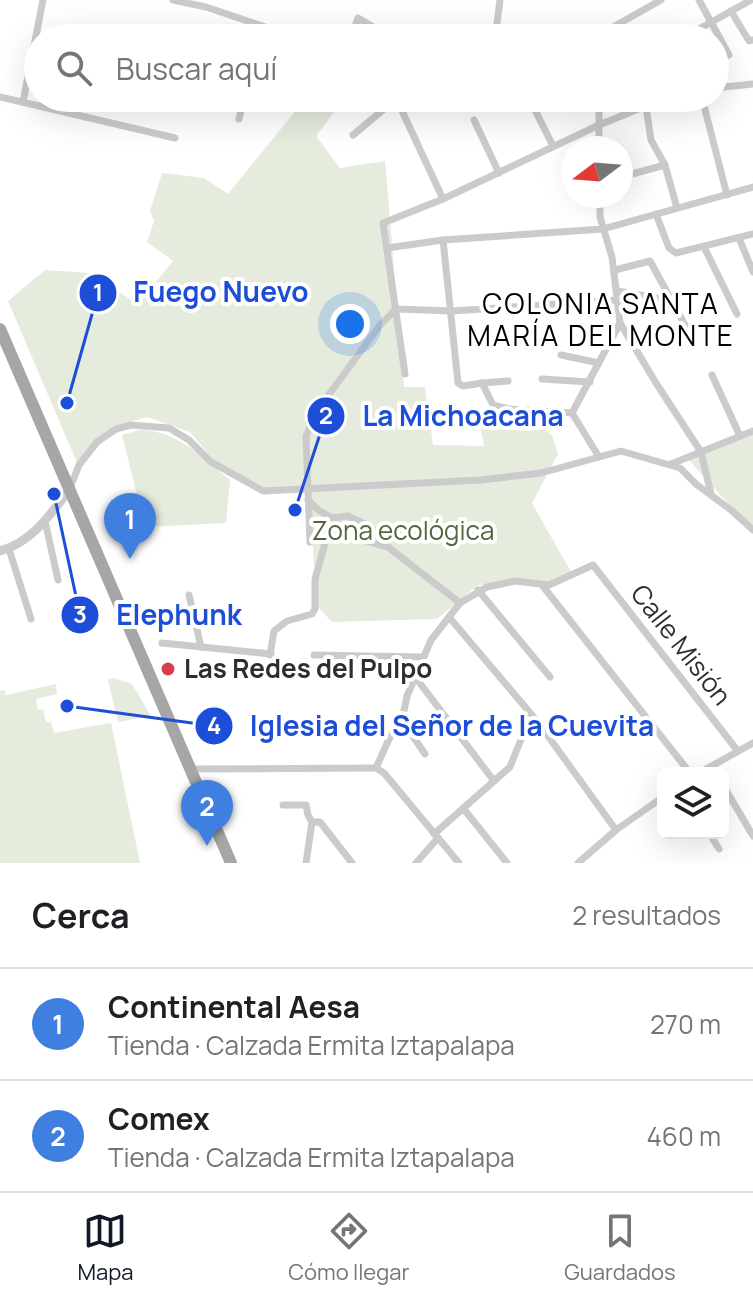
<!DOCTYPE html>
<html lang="es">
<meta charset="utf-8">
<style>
:root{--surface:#fff;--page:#f2f2f2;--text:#202124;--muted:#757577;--line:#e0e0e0;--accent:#111827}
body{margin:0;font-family:Manrope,sans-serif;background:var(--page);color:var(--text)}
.controls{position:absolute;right:24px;bottom:24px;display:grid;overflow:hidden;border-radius:12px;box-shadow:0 8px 32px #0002}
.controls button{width:72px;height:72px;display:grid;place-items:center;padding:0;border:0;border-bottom:2px solid var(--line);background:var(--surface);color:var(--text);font:40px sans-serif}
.compass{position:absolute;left:561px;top:136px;width:72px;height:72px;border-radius:50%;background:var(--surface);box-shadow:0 8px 32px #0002;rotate:254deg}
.you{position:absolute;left:350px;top:324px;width:28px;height:28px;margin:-20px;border:6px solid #fff;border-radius:50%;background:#1a73e8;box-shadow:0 0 0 12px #1a73e833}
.badge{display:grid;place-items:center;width:52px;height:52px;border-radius:50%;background:var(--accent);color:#fff;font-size:26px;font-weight:700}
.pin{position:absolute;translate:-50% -66px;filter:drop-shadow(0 2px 4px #0008)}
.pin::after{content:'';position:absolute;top:42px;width:28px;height:24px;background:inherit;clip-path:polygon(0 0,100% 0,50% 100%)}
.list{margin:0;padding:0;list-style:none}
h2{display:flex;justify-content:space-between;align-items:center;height:104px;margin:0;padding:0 32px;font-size:34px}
h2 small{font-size:26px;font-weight:400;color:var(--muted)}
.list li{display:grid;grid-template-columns:52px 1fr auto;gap:24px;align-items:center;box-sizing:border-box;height:112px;padding:0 32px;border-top:2px solid var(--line)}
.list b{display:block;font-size:30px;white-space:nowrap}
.list p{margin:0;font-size:26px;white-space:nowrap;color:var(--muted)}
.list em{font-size:26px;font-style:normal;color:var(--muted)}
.icon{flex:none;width:44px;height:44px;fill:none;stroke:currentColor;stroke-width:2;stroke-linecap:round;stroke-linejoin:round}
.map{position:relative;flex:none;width:753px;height:863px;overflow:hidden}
.search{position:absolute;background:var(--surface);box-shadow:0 8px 32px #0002;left:24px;right:24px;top:24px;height:88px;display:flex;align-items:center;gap:20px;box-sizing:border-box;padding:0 28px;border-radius:44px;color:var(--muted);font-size:30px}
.sheet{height:328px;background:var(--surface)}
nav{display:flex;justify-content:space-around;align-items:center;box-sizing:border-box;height:112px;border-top:2px solid var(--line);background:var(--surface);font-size:22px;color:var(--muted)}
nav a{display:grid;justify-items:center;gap:4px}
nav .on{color:var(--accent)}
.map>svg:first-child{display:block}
.green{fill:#e5ebdd}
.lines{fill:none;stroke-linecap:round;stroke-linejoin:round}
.minor{stroke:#cbcbcb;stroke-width:7}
.tertiary{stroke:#cbcbcb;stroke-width:9}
.primary{stroke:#a6a6a6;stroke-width:12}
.poi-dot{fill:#d83e4d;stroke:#fff;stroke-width:3}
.labels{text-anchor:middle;stroke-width:8;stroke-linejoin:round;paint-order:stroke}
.park-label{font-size:26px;fill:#53673f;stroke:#fff}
.street-label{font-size:26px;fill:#2e2e2e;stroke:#fff}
.poi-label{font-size:26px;font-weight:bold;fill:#2e2e2e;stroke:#fff;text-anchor:start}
.neighbourhood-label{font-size:28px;letter-spacing:2px;fill:#000;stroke:#fff}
.leader{fill:none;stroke:#1d4ed8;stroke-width:3}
.callout-dot{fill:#1d4ed8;stroke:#fff;stroke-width:3}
.mark-label{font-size:24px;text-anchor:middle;font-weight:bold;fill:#fff}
.callout-label{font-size:28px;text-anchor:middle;font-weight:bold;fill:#1d4ed8;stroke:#fff;stroke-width:8;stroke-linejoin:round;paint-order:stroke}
</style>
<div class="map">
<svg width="753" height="863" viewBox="0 0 753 863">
<rect width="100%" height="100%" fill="#fff"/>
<!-- green -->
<g class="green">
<polygon points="306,98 333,98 341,103 316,136 340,168 385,161 404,387 425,387 433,445 484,446 481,428 527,431 543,429 552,435 558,454 532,503 571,572 549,581 478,585 437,619 332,622 317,606 309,489 268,490 215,462 190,432 147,417 114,426 78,465 8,301 45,270 89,273 138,304 173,261 147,242 154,221 150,211 162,173 204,178 228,194"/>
<path d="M139,430C178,430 201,457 230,480L226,523L145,527L122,435Z"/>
<polygon points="753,434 753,526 734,510 689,460"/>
<polygon points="113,678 132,684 151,716 118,722 108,680"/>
<polygon points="56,684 57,694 36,699 38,710 43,709 46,722 51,722 54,733 111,723 140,863 0,863 0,691 4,690 6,695"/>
</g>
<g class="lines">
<!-- minor -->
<g class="minor">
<polyline points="173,0 206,7 298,38"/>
<polyline points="699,0 729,55"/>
<polyline points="731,11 749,41 753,40"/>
<polyline points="549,34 550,38"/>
<polyline points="351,38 358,18 392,38"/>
<polyline points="495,38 500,0"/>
<polyline points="598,38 599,35 661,0"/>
<polyline points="683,38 751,0"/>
<polyline points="715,88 753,84"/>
<polyline points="0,97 175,138"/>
<polyline points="282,98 288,100"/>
<polyline points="396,98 443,199"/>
<polyline points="494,98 505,103 520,98"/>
<polyline points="529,98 553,146"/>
<polyline points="702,98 727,195"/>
<polyline points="23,102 43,0"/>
<polyline points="646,107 651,140 665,165 677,208"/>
<polyline points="239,119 244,98"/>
<polyline points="474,120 499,173"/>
<polyline points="353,135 396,99"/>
<polyline points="599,148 599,98"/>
<polyline points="621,177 665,165"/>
<polyline points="600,196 600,217 612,257 620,323 656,383 701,452 711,494"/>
<polyline points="656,214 669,248 676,253 753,234"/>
<polyline points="739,238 753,272"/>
<polyline points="443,240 458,383 463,386 482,383 493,405 510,409 572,413 599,457"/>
<polyline points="704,247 737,314"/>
<polyline points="387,248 443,240 603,229 753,187"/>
<polyline points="615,270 650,261 686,327"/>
<polyline points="618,291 672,301"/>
<polyline points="561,355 599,363"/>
<polyline points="405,374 383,223 443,199 599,125 663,99"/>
<polyline points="712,375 740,436"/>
<polyline points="542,379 590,382"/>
<polyline points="482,383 508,381"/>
<polyline points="572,413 620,323"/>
<polyline points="671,464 753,431"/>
<polyline points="70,488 79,465 97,442 116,429 131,425 169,428 189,440 211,462 263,491 481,480 541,473 621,451 680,468 696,484 731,510 753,530"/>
<polyline points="308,500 318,510 332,518 348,516 367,525 379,534 388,547 460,603"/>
<path d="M332,518C345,536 367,542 388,547"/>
<polyline points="45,521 58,580"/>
<polyline points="310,542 306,436 319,408 380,325 396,309 452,311 618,300"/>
<polyline points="9,549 31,619"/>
<polyline points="542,585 690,773"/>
<polyline points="478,590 550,677"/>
<polyline points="189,595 201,647"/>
<polyline points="449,617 537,721 616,830"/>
<polyline points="162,643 271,654"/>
<polyline points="270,655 274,631 287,621 312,614 315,609 315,579 332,518"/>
<polyline points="314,655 423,657"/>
<polyline points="416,678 494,781"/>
<polyline points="402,720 425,754"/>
<polyline points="376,768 389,739 402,720 407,696 431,640 460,603 487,587 515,581 549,585 593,565 737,750"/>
<polyline points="376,768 384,773 459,863"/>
<polyline points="190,769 376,768"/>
<polyline points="699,773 753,743"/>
<polyline points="723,785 753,836"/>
<polyline points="283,805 306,805 308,815 312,822 306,863"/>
<polyline points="463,808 507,863"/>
<polyline points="312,822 320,822 352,863"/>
<polyline points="709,833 719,849"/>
<polyline points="434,834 510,767 524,732 537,721"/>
<polyline points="416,863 438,838"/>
<polyline points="578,863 616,830 663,797"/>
</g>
<!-- tertiary -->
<path class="tertiary" d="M0,551C32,542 50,515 69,490"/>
<!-- primary -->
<polyline class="primary" points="0,329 231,863"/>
</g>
<!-- markers -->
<circle class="poi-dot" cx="168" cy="669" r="8"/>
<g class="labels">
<!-- park labels -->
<g class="park-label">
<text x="403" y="540">Zona ecológica</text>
</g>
<!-- street labels -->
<g class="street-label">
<text transform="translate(681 645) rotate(52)" y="9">Calle Misión</text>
</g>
<!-- poi labels -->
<g class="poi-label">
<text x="184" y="678">Las Redes del Pulpo</text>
</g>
<!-- neighbourhood labels -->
<g class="neighbourhood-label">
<text x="601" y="314">COLONIA SANTA<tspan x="601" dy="32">MARÍA DEL MONTE</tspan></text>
</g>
</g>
<!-- callouts -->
<path class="leader" d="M67 403L98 293M295 510L326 416M54 494L80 615M67 706L214 726"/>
<g class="callout-dot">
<circle cx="67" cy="403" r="8"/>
<circle cx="295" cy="510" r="8"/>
<circle cx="54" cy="494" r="8"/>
<circle cx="67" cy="706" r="8"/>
<circle cx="98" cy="293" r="20"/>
<circle cx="326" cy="416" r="20"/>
<circle cx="80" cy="615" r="20"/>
<circle cx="214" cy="726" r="20"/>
</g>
<g class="mark-label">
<text x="98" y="301">1</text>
<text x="326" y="424">2</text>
<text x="80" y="623">3</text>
<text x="214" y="734">4</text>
</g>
<g class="callout-label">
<text x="221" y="302">Fuego Nuevo</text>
<text x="463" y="426">La Michoacana</text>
<text x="179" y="625">Elephunk</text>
<text x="452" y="736">Iglesia del Señor de la Cuevita</text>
</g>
</svg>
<div class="controls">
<button><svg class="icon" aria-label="layers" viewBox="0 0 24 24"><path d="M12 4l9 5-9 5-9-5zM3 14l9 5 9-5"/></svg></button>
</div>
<svg class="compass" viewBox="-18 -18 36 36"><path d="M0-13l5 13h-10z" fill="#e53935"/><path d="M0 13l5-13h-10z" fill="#757577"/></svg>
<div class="you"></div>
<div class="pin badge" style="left:130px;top:559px;background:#3f7fe0">1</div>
<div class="pin badge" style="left:207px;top:846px;background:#3f7fe0">2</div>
<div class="search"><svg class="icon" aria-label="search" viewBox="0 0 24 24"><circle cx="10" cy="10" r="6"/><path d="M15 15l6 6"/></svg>Buscar aquí</div>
</div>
<section class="sheet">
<h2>Cerca<small>2 resultados</small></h2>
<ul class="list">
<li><span class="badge" style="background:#3f7fe0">1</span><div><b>Continental Aesa</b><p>Tienda · Calzada Ermita Iztapalapa</p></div><em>270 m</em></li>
<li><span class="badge" style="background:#3f7fe0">2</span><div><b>Comex</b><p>Tienda · Calzada Ermita Iztapalapa</p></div><em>460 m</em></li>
</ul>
</section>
<nav>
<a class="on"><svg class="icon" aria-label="map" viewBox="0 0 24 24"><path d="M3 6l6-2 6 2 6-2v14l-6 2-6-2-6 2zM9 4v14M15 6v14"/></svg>Mapa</a>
<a><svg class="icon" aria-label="directions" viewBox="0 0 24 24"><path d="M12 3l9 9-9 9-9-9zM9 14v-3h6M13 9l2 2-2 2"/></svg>Cómo llegar</a>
<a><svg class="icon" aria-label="saved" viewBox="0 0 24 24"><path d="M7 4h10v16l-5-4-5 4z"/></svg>Guardados</a>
</nav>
